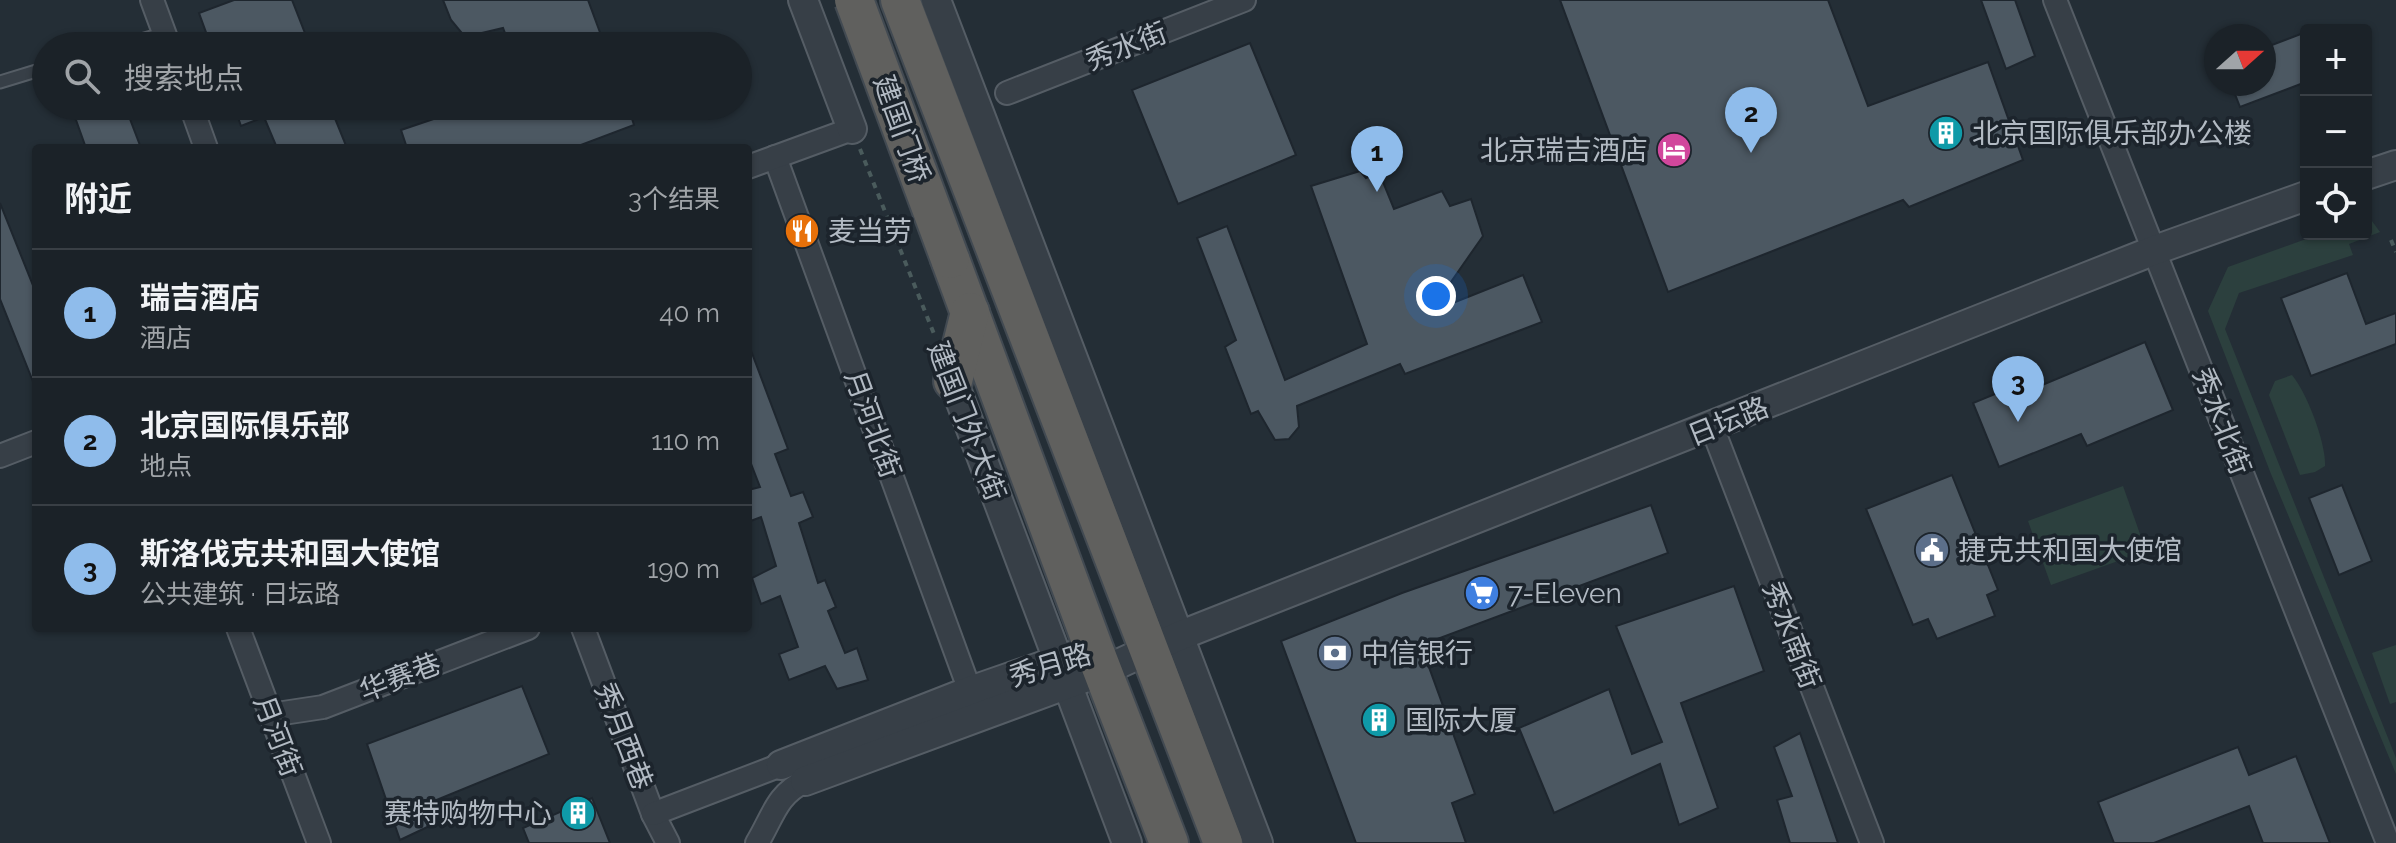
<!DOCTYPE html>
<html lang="zh">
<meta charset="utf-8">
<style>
:root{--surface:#1b2228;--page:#282f34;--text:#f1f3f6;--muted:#a0a4a8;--line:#393f45;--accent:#8fbceb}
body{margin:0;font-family:Raleway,"Noto Sans SC",sans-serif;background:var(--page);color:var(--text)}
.controls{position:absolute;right:24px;top:24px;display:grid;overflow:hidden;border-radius:8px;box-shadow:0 2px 6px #0004}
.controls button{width:72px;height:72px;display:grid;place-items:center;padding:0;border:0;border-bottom:2px solid var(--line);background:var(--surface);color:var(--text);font:40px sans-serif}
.compass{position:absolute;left:2204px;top:24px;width:72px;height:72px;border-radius:50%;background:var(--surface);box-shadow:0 2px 6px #0004;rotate:69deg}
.you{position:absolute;left:1436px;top:296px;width:28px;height:28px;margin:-20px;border:6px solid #fff;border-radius:50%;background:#1a73e8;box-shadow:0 0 0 12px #1a73e833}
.badge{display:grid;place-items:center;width:52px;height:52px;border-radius:50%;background:var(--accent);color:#111;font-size:26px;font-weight:700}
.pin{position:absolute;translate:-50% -66px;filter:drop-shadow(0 2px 4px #0008)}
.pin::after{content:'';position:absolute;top:42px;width:28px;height:24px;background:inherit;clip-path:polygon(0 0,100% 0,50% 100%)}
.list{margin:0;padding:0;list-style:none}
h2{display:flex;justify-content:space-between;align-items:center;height:104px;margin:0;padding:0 32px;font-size:34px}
h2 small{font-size:26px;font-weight:400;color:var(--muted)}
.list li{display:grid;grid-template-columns:52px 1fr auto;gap:24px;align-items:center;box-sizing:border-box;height:128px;padding:0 32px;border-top:2px solid var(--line)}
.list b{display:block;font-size:30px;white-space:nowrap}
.list p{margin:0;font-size:26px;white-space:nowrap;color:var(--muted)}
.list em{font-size:26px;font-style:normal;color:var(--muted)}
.icon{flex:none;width:44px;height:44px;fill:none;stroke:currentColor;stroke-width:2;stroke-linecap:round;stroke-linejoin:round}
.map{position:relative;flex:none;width:2396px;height:843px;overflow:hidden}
.search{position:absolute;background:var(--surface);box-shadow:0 2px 6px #0004;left:32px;top:32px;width:720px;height:88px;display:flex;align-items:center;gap:20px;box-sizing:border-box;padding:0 28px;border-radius:44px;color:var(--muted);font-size:30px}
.panel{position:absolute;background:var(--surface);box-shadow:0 2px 6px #0004;left:32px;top:144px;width:720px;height:488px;border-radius:8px}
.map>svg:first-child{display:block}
.green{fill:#2c403e}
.building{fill:#4c5862;stroke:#1e262e;stroke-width:2}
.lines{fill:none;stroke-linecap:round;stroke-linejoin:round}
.service-casing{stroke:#555d65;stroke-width:15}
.minor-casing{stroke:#555d65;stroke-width:26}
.tertiary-casing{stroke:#555d65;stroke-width:32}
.trunk-casing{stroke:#424a52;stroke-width:42}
.path{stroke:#4a5b5c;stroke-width:4;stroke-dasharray:6 6;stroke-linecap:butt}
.service{stroke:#373f47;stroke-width:11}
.minor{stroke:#373f47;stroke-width:22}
.tertiary{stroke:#373f47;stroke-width:28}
.trunk{stroke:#60605e;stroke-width:38}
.trunk-bridge-casing{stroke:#424a52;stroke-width:42;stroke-linecap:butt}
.trunk-bridge{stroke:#60605e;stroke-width:38}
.labels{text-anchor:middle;stroke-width:7;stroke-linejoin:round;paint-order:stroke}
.street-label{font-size:28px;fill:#b2bac3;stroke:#1c242c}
.poi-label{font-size:28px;fill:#b2bac3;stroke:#1c242c;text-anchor:start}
</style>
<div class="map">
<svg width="2396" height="843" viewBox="0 0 2396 843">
<rect width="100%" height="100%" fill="#242e36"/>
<!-- green -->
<g class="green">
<polygon points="2369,217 2380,232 2349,244 2353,255 2239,293 2225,329 2396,758 2396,774 2271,474 2208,311 2228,267 2320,234 2366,234 2366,218"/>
<path d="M2292,375C2307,393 2326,443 2325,466L2315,472L2300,475L2269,395L2275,381Z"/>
<polygon points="2123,486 2146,551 2051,585 2028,521"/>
<polygon points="2396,645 2396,702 2390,704 2372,653"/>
</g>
<!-- building -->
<g class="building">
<polygon points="234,0 292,0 310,46 211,46 199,13"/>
<polygon points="443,0 588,0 605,46 510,46 503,28 465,37 451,20"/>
<polygon points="1560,0 1828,0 1868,106 1988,62 2023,160 1909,207 1903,200 1668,292"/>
<polygon points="1981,0 2015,0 2035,56 2006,69"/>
<polygon points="2306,32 2306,82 2240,107 2231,84 2264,84 2264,48"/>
<polygon points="1250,43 1296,155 1178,204 1132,90"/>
<polygon points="71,106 125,106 141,148 86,148"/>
<polygon points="234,106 330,106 347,148 277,148 264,117 241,126"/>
<polygon points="472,106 628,106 634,125 573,148 407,148 401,130"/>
<polygon points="1360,171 1366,178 1379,172 1394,209 1442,191 1450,206 1471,199 1483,236 1430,312 1523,275 1542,322 1405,374 1400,364 1297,406 1299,427 1289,439 1275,440 1258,411 1251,414 1225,347 1236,340 1197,238 1227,226 1285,380 1367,344 1311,186"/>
<polygon points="0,203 36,293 36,389 0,299"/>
<polygon points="2347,273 2366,324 2396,313 2396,344 2311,376 2281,298"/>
<polygon points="2145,342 2173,410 2087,446 2081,434 1999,467 1973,403 2036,377 2040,386"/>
<polygon points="748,348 750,348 788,449 775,454 791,496 803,492 813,517 799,523 818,583 825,580 836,607 828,611 845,653 857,648 868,680 837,689 825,666 789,680 779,654 798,647 780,596 761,604 752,578 776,566 761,517 748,522 748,490 760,487 748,456"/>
<polygon points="1952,475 1998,590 1987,595 1995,616 1937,639 1928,619 1913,625 1866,509"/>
<polygon points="2342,485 2372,561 2339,575 2309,498"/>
<polygon points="1651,505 1668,553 1421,645 1475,794 1452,803 1466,843 1356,843 1281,641 1402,593"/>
<polygon points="1734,586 1764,671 1681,703 1718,808 1679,825 1660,764 1554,813 1519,728 1609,689 1632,754 1662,742 1616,626"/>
<polygon points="522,686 549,754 429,803 438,822 400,840 367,744"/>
<polygon points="1800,733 1838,843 1790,843 1777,800 1792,796 1774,747"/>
<polygon points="2238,747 2249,775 2296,756 2330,843 2263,843 2249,806 2154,843 2114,843 2098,802"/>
<polygon points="592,798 610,843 529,843 523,828"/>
</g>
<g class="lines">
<!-- service casing -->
<g class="service-casing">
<g id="service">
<polyline points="121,46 165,33"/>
<polyline points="0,82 46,68"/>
</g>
</g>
<!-- minor casing -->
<g class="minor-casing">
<g id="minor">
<polyline points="152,0 169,46"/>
<polyline points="2055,0 2388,843"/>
<polyline points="1007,93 1244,0"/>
<polyline points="191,106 206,148"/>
<polyline points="775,157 970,691"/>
<polyline points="748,167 852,129"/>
<polyline points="1712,427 1872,843"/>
<polyline points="0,456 36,442"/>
<polyline points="238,628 319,843"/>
<polyline points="583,628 653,814 668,843"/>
<polyline points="270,715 323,707 528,628"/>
<polyline points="653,814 781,765"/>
<path d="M757,843C773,817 776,795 805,781"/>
</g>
</g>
<!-- tertiary casing -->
<g class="tertiary-casing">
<g id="tertiary">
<polyline points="803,0 852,129"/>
<polyline points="936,0 1258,843"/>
<polyline points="2366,175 2396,165"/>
<polyline points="953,381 1127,843"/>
<polyline points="781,765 970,691 1074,655"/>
<polyline points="805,781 1103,671 1179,636 2155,250 2306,196"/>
</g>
</g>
<!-- trunk casing -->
<g class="trunk-casing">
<g id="trunk">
<path d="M900,0C1006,282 1117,561 1223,843"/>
<polyline points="950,259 1094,649 1169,843"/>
<polyline points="953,381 970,312"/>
</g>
</g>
<!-- path -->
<g class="path">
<polyline points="860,149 934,334"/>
<polyline points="2391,240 2396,252"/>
</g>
<!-- service -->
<use href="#service" class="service"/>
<!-- minor -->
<use href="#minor" class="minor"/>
<!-- tertiary -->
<use href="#tertiary" class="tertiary"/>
<!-- trunk -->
<use href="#trunk" class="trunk"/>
<!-- trunk-bridge casing -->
<g class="trunk-bridge-casing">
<polyline id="trunk-bridge" points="854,0 950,259"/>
</g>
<!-- trunk-bridge -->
<use href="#trunk-bridge" class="trunk-bridge"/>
</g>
<!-- icons -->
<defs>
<g id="building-disc" transform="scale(1.8)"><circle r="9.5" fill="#0f9aa8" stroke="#1c242c"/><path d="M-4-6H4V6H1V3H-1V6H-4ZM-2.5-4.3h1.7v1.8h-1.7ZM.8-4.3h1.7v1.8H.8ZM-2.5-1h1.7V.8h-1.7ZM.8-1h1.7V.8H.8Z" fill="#fff"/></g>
<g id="hotel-disc" transform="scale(1.8)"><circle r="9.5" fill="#d1479c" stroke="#1c242c"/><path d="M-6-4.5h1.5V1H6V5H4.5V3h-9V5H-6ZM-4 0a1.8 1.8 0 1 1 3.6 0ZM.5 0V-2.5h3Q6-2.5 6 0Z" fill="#fff"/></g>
<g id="restaurant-disc" transform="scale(1.8)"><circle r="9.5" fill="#e8710a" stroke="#1c242c"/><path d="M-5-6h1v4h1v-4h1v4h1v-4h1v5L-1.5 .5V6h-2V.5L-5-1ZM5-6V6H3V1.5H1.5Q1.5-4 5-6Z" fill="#fff"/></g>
<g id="civic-disc" transform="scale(1.8)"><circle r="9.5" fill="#5c6f8a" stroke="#1c242c"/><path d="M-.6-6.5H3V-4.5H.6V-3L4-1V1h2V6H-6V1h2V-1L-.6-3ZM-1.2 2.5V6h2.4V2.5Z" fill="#fff"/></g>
<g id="supermarket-disc" transform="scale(1.8)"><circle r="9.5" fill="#3f7fe0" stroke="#1c242c"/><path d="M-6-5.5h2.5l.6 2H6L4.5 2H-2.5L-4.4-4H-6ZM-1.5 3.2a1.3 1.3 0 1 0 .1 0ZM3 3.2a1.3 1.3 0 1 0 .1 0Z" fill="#fff"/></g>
<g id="bank-disc" transform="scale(1.8)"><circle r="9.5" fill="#5c6f8a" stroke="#1c242c"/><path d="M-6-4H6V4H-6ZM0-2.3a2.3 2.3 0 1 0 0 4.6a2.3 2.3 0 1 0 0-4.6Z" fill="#fff"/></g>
</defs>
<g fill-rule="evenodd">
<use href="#building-disc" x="1946" y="133"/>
<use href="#hotel-disc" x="1674" y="150"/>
<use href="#restaurant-disc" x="802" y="231"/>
<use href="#civic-disc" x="1932" y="550"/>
<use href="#supermarket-disc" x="1482" y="593"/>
<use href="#bank-disc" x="1335" y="653"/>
<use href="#building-disc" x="1379" y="720"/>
<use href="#building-disc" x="578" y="813"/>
</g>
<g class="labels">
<!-- street labels -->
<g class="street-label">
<text transform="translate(1126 46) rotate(-21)" y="10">秀水街</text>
<text transform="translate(902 129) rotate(70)" y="10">建国门桥</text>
<text transform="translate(967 421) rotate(69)" y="10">建国门外大街</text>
<text transform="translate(1728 421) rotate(-22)" y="10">日坛路</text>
<text transform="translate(2222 421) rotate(69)" y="10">秀水北街</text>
<text transform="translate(873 424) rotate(70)" y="10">月河北街</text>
<text transform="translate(1792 635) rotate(69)" y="10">秀水南街</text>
<text transform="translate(1050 665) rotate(-17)" y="10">秀月路</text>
<text transform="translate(400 677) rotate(-21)" y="10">华赛巷</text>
<text transform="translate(278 736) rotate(69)" y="10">月河街</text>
<text transform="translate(624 736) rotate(69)" y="10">秀月西巷</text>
</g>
<!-- poi labels -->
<g class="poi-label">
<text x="1972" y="143">北京国际俱乐部办公楼</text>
<text x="1648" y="160" text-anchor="end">北京瑞吉酒店</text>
<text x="828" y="241">麦当劳</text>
<text x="1958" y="560">捷克共和国大使馆</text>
<text x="1508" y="603">7-Eleven</text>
<text x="1361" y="663">中信银行</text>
<text x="1405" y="730">国际大厦</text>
<text x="552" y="823" text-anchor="end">赛特购物中心</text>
</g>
</g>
</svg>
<div class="controls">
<button>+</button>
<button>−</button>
<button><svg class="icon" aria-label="locate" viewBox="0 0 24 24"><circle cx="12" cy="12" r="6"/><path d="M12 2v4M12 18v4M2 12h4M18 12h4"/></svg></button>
</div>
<svg class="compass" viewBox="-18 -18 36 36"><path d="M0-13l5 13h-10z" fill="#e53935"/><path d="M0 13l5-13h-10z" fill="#a0a4a8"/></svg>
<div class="you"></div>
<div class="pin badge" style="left:1377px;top:192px">1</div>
<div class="pin badge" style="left:1751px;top:153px">2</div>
<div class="pin badge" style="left:2018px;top:422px">3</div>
<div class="search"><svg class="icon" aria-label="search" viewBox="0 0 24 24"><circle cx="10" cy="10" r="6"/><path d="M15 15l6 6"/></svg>搜索地点</div>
<section class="panel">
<h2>附近<small>3个结果</small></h2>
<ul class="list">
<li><span class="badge">1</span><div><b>瑞吉酒店</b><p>酒店</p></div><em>40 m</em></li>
<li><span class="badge">2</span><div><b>北京国际俱乐部</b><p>地点</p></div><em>110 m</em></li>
<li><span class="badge">3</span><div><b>斯洛伐克共和国大使馆</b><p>公共建筑 · 日坛路</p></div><em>190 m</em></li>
</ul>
</section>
</div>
